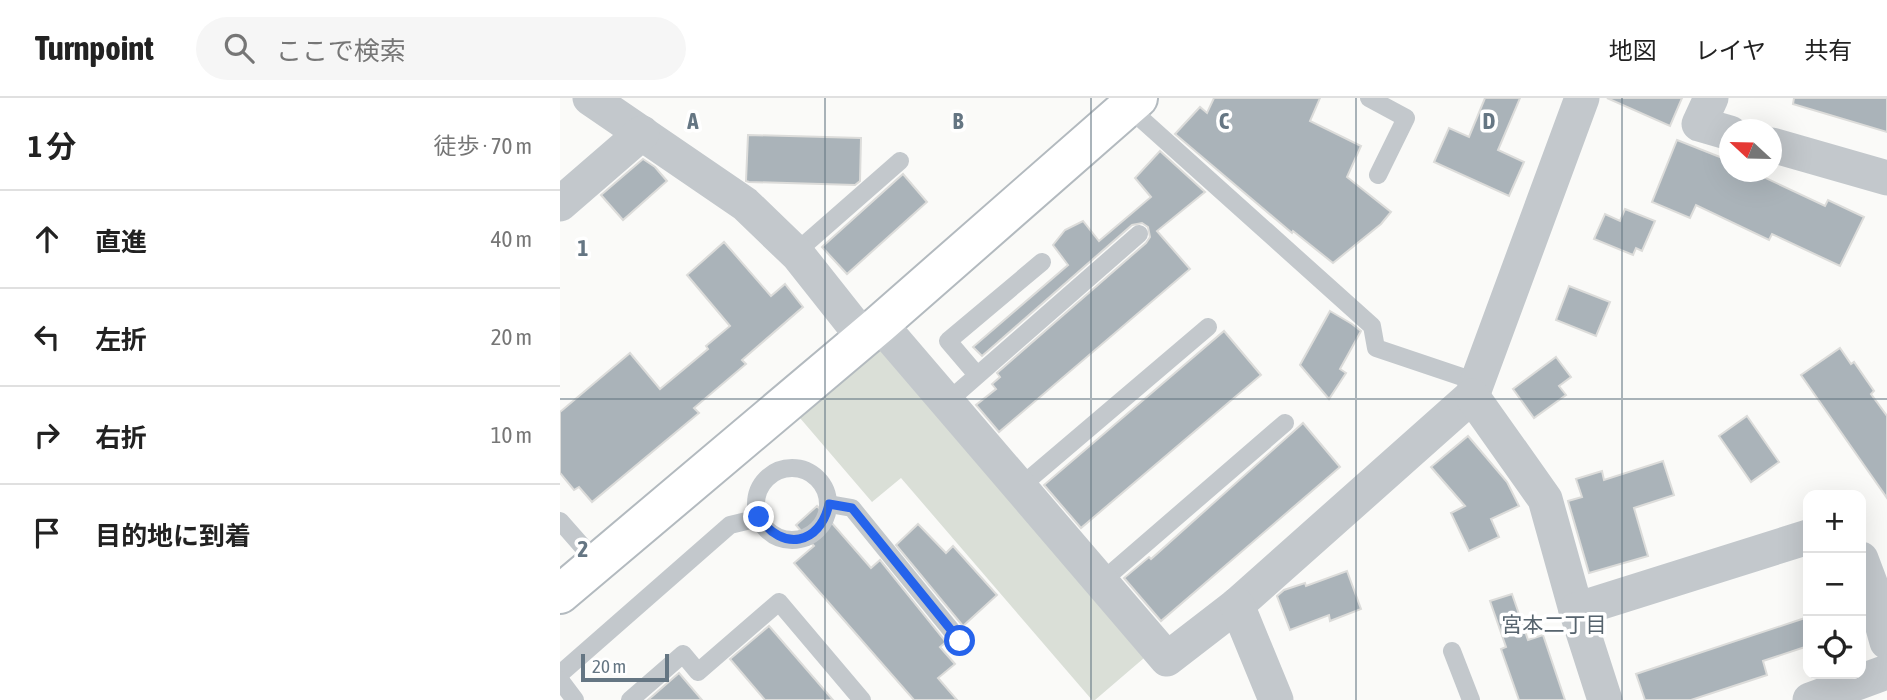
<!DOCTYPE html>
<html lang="ja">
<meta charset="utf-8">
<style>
:root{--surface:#fff;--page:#f6f6f6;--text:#222;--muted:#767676;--line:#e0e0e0}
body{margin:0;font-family:"Asap Condensed","Noto Sans JP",sans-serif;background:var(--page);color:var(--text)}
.controls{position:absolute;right:21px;bottom:21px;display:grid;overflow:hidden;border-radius:14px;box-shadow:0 7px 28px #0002}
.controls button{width:63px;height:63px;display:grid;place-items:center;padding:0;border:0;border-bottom:2px solid var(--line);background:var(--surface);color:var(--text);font:35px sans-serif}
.compass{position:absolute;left:1159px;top:21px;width:63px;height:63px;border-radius:50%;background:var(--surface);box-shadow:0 7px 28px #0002;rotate:292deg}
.scale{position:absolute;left:21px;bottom:18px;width:88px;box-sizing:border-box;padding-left:7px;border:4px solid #657683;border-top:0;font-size:19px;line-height:24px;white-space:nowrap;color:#657683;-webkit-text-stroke:5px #fff;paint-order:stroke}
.stop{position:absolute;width:21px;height:21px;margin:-16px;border:5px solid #2563eb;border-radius:50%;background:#fff}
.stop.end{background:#2563eb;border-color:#fff;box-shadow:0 2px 7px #0008}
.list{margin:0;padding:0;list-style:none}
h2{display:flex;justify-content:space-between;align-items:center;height:91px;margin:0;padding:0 28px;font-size:30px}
h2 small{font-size:23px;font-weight:400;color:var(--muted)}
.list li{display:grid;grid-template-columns:46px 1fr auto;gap:21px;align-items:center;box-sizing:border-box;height:98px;padding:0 28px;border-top:2px solid var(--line)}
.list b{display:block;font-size:26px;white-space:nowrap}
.list em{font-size:23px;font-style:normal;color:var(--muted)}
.icon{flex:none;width:38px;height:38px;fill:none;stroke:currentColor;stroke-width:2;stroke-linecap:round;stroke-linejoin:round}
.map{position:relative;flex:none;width:1327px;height:602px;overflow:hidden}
header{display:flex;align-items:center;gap:42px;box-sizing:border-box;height:98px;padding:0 35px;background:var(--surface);border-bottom:2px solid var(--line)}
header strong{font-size:33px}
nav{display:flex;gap:38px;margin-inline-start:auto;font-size:24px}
.search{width:490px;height:63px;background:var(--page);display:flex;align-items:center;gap:18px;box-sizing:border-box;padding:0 24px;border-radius:38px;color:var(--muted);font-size:26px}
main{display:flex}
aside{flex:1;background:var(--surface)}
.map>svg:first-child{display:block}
.green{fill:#dadfd7}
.building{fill:#aab3b9;stroke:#dcdcda;stroke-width:2}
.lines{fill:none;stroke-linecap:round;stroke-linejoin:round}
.secondary-casing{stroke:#b3babf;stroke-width:42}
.lane{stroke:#c3c8cc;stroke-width:18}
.street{stroke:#c3c8cc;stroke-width:35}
.secondary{stroke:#fff;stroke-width:38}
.route{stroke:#2563eb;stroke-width:9}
.grid{fill:none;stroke:#657683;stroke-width:2;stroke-opacity:0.55}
.labels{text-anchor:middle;stroke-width:7;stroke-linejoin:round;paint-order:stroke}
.neighbourhood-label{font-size:21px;fill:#57646e;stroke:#fff}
.grid-label{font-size:23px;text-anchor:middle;font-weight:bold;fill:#657683;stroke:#fff;stroke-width:7;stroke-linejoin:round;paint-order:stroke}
</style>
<header>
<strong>Turnpoint</strong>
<div class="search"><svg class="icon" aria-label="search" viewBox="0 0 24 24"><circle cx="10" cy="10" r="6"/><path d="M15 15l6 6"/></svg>ここで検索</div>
<nav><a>地図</a><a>レイヤ</a><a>共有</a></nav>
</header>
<main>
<aside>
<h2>1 分<small>徒歩 · 70 m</small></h2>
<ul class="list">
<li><svg class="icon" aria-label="ahead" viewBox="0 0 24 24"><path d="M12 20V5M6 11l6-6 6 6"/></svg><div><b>直進</b></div><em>40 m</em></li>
<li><svg class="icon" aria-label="left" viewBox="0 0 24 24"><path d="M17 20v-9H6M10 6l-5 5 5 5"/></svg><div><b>左折</b></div><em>20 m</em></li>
<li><svg class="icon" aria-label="right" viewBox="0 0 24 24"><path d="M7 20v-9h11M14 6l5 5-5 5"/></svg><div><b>右折</b></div><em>10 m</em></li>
<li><svg class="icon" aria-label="arrive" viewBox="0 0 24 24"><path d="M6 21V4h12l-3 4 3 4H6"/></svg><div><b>目的地に到着</b></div></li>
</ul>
</aside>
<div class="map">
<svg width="1327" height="602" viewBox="0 0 1327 602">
<rect width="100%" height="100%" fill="#fafaf8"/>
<!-- green -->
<polygon class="green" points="320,251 584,560 535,602 532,602 341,380 312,404 240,320"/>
<!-- building -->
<g class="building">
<polygon points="654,0 760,0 750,23 801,48 787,79 831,114 821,126 773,165 733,133 732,135 615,36 640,9 647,15"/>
<polygon points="925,0 960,0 938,52 964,64 949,98 874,64 889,30 909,39"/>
<polygon points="1047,0 1122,0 1110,28"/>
<polygon points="1234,0 1327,0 1327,34 1233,6"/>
<polygon points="188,37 301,40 300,83 295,87 189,84 186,83"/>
<polygon points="1117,42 1170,63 1170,74 1193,74 1265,108 1268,102 1304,119 1280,168 1212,136 1209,142 1136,107 1130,120 1092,104"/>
<polygon points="600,53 645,94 597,133 630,171 439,334 416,307 436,291 432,286 440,279 437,275 586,145 590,139 588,129 582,125 572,127 422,258 413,249 508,167 493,147 505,132 523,123 539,143 591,99 575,80"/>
<polygon points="83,61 95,69 107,83 63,122 41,97"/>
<polygon points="343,76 367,104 287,176 262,149"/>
<polygon points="1065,111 1095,123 1082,153 1076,150 1073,157 1034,141 1045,116 1060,123"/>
<polygon points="164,144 211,198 225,186 243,209 182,262 186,266 134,310 139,315 32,404 19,389 14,392 0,375 0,314 70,255 100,291 148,251 146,248 170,228 127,177"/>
<polygon points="1009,188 1050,204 1036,238 996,222"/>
<polygon points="770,213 792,226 801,233 780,271 786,275 769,301 740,267"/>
<polygon points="664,233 701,277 521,430 484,387"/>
<polygon points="1280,250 1291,266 1294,264 1314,293 1311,296 1327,318 1327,400 1241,277"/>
<polygon points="996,259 1011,279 999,288 1006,297 974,320 953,291"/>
<polygon points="1187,318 1219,364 1191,384 1159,338"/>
<polygon points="743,325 780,369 601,523 564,480 589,459 591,461"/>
<polygon points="908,338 947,384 959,408 931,421 939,439 909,453 891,415 905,408 871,369"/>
<polygon points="1103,363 1114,397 1074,410 1088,458 1029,475 1008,403 1022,399 1016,381 1042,373 1044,382"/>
<polygon points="257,408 311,470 320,462 386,544 380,549 395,566 378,580 397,602 354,602 234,465 254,448 236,427"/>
<polygon points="358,426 386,455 393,448 437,497 403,528 336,447"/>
<polygon points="787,473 801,511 770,523 769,517 730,532 717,498 724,492 745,485 746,488"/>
<polygon points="952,496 968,542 983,537 1005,602 959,602 941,551 946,549 930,503"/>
<polygon points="1248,519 1248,548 1203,563 1207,577 1131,602 1085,602 1076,576"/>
<polygon points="209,528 273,602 205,602 170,561"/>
<polygon points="119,575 142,602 88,602"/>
</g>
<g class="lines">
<!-- secondary casing -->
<g class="secondary-casing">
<polyline id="secondary" points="0,496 320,226 578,0"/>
</g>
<!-- lane -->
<g class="lane">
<polyline points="809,0 846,20 818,77"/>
<polyline points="568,9 812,228 816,250 917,284"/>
<polyline points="235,155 340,63"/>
<polyline points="417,277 388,243 482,164"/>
<polyline points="387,304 579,136"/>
<circle cx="232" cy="406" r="36"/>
<polyline points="460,389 648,229"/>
<polyline points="269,406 292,410 400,543"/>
<polyline points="0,423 37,465"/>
<polyline points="541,484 725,325"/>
<polyline points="892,553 911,602"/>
<polyline points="0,576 170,427 199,420"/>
<polyline points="0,582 15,602"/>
<polyline points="70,602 123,556 138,574 219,504 302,602"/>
</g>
<!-- street -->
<g class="street">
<polyline points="30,0 185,106 238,157 303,239"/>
<polyline points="1151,0 1139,26 1170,35"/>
<polyline points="1212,47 1327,80"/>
<polyline points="0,106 82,35"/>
<polyline points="320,226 607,561 677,507 912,298 1022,0"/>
<polyline points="912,298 985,401 1016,512 1045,602"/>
<polyline points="1301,461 1312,490 1327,544"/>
<polyline points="677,507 716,602"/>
<polyline points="1016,512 1248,439"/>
<polyline points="1250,602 1327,574"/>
</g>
<!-- secondary -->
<use href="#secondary" class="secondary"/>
</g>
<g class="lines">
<!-- route -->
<path class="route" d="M199,419C222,454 260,447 269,406L292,410L400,543"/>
</g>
<!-- grid -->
<path class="grid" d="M265,0V602M531,0V602M796,0V602M1062,0V602M0,301H1327"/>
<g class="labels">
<!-- neighbourhood labels -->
<g class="neighbourhood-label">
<text x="994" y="534">宮本二丁目</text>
</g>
</g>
<g class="grid-label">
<text x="133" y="31">A</text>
<text x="398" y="31">B</text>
<text x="664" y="31">C</text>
<text x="929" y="31">D</text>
<text x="23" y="158">1</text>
<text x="23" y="459">2</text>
</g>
</svg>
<div class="controls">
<button>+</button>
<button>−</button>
<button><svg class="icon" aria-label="locate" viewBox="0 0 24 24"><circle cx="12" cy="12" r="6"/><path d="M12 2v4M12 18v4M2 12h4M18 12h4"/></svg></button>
</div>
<svg class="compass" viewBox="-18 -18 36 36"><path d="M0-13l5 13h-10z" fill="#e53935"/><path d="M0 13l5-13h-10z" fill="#767676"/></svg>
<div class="scale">20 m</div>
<div class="stop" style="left:400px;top:543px"></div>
<div class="stop end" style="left:199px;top:419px"></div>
</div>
</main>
